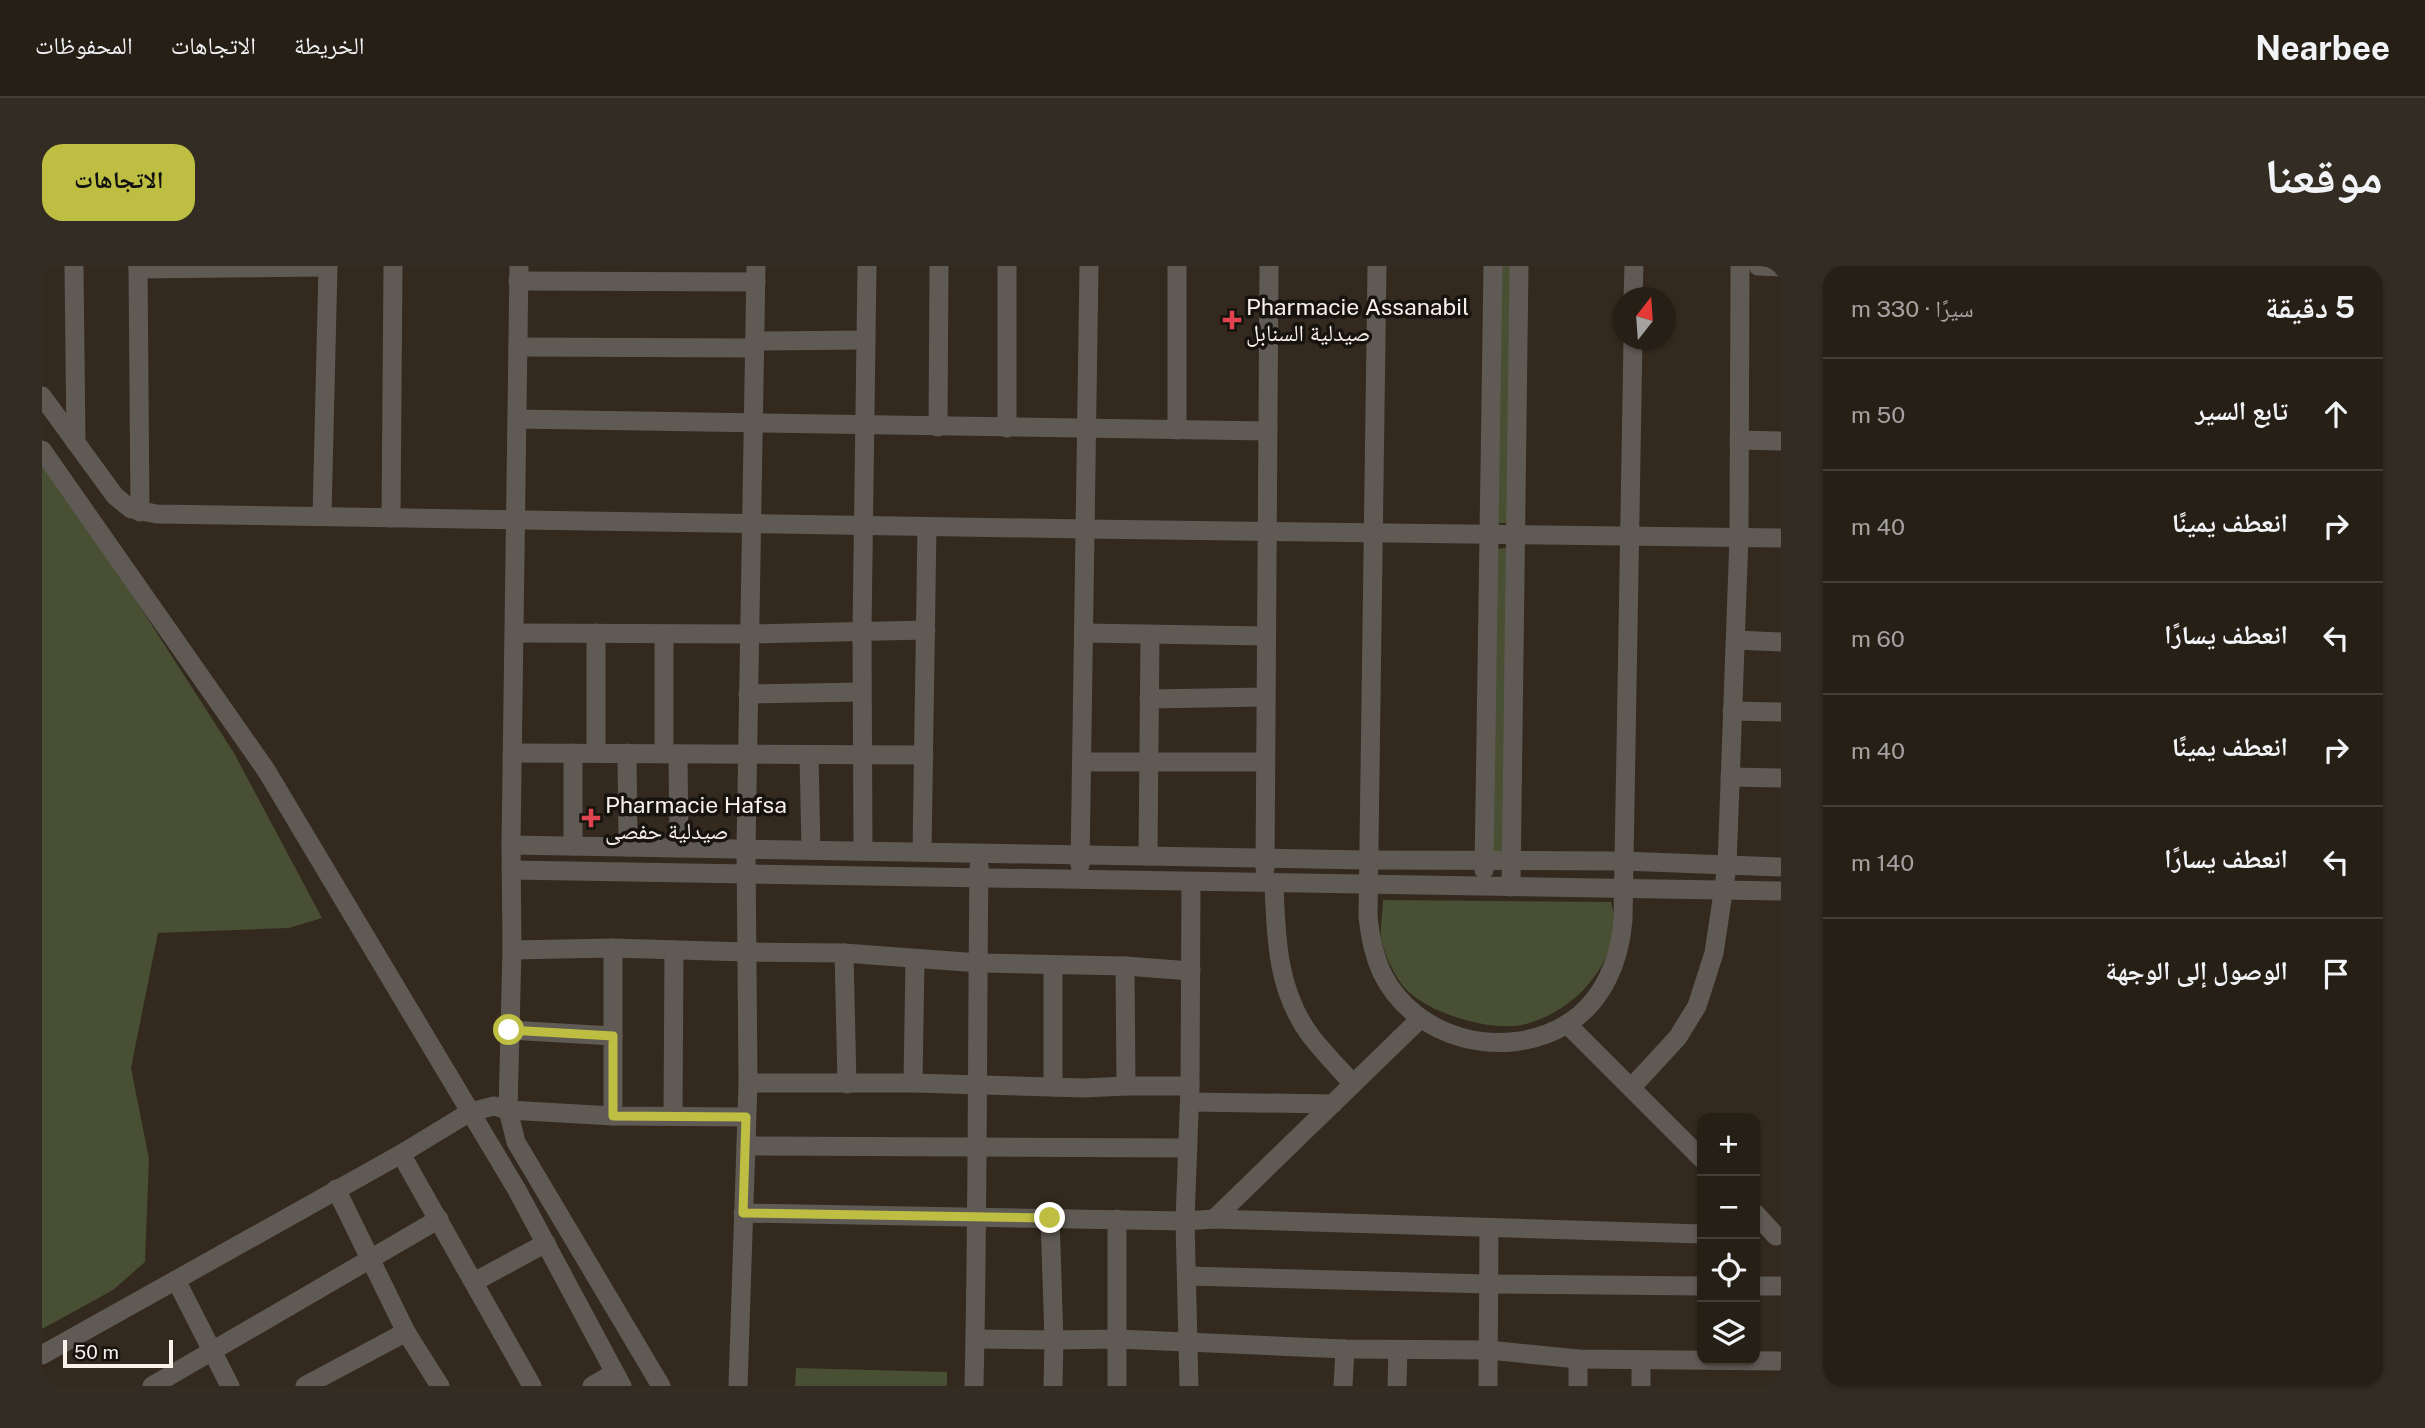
<!DOCTYPE html>
<html lang="ar">
<meta charset="utf-8">
<style>
:root{--surface:#261f16;--page:#322c23;--text:#f1f3f6;--muted:#a4a2a1;--line:#423d35;--accent:#bebf42}
body{margin:0;font-family:"Public Sans","Noto Naskh Arabic",sans-serif;background:var(--page);color:var(--text);direction:rtl}
.controls{position:absolute;right:21px;bottom:21px;display:grid;overflow:hidden;border-radius:14px;box-shadow:0 2px 5px #0004}
.controls button{width:63px;height:63px;display:grid;place-items:center;padding:0;border:0;border-bottom:2px solid var(--line);background:var(--surface);color:var(--text);font:35px sans-serif}
.compass{position:absolute;left:1571px;top:21px;width:63px;height:63px;border-radius:50%;background:var(--surface);box-shadow:0 2px 5px #0004;rotate:17deg}
.scale{position:absolute;left:21px;bottom:18px;width:110px;box-sizing:border-box;padding-left:7px;border:4px solid #f9f2eb;border-top:0;font-size:19px;line-height:24px;white-space:nowrap;color:#f9f2eb;-webkit-text-stroke:5px #17130e;paint-order:stroke}
.stop{position:absolute;width:21px;height:21px;margin:-16px;border:5px solid #bebf42;border-radius:50%;background:#fff}
.stop.end{background:#bebf42;border-color:#fff;box-shadow:0 2px 7px #0008}
.list{margin:0;padding:0;list-style:none}
h2{display:flex;justify-content:space-between;align-items:center;height:91px;margin:0;padding:0 28px;font-size:30px}
h2 small{font-size:23px;font-weight:400;color:var(--muted)}
.list li{display:grid;grid-template-columns:46px 1fr auto;gap:21px;align-items:center;box-sizing:border-box;height:112px;padding:0 28px;border-top:2px solid var(--line)}
.list b{display:block;font-size:26px;white-space:nowrap}
.list em{font-size:23px;font-style:normal;color:var(--muted)}
.icon{flex:none;width:38px;height:38px;fill:none;stroke:currentColor;stroke-width:2;stroke-linecap:round;stroke-linejoin:round}
.map{position:relative;flex:none;width:1739px;height:1120px;overflow:hidden;direction:ltr;border-radius:21px}
header{display:flex;align-items:center;gap:42px;box-sizing:border-box;height:98px;padding:0 35px;background:var(--surface);border-bottom:2px solid var(--line)}
header strong{font-size:33px}
nav{display:flex;gap:38px;margin-inline-start:auto;font-size:24px}
.intro{display:flex;align-items:center;justify-content:space-between;box-sizing:border-box;height:168px;padding:0 42px}
h1{margin:0;font-size:49px}
.button{padding:18px 32px;border-radius:21px;background:var(--accent);color:#111;font-size:24px;font-weight:700}
main{display:flex;gap:42px;padding:0 42px}
aside{flex:1;background:var(--surface);border-radius:21px;box-shadow:0 2px 5px #0004}
.map>svg:first-child{display:block}
.green{fill:#484f33}
.lines{fill:none;stroke-linecap:round;stroke-linejoin:round}
.minor{stroke:#5f5a54;stroke-width:19}
.route{stroke:#bebf42;stroke-width:9}
.health-dot{fill:#e0444e;stroke:#17130e;stroke-width:2.5}
.labels{text-anchor:middle;stroke-width:7;stroke-linejoin:round;paint-order:stroke}
.poi-label{font-size:23px;fill:#f9f2eb;stroke:#17130e;text-anchor:start}
</style>
<header>
<strong>Nearbee</strong>
<nav><a>الخريطة</a><a>الاتجاهات</a><a>المحفوظات</a></nav>
</header>
<div class="intro"><h1>موقعنا</h1><a class="button">الاتجاهات</a></div>
<main>
<aside>
<h2>5 دقيقة<small>سيرًا · 330 m</small></h2>
<ul class="list">
<li><svg class="icon" aria-label="ahead" viewBox="0 0 24 24"><path d="M12 20V5M6 11l6-6 6 6"/></svg><div><b>تابع السير</b></div><em>50 m</em></li>
<li><svg class="icon" aria-label="right" viewBox="0 0 24 24"><path d="M7 20v-9h11M14 6l5 5-5 5"/></svg><div><b>انعطف يمينًا</b></div><em>40 m</em></li>
<li><svg class="icon" aria-label="left" viewBox="0 0 24 24"><path d="M17 20v-9H6M10 6l-5 5 5 5"/></svg><div><b>انعطف يسارًا</b></div><em>60 m</em></li>
<li><svg class="icon" aria-label="right" viewBox="0 0 24 24"><path d="M7 20v-9h11M14 6l5 5-5 5"/></svg><div><b>انعطف يمينًا</b></div><em>40 m</em></li>
<li><svg class="icon" aria-label="left" viewBox="0 0 24 24"><path d="M17 20v-9H6M10 6l-5 5 5 5"/></svg><div><b>انعطف يسارًا</b></div><em>140 m</em></li>
<li><svg class="icon" aria-label="arrive" viewBox="0 0 24 24"><path d="M6 21V4h12l-3 4 3 4H6"/></svg><div><b>الوصول إلى الوجهة</b></div></li>
</ul>
</aside>
<div class="map">
<svg width="1739" height="1120" viewBox="0 0 1739 1120">
<rect width="100%" height="100%" fill="#33291e"/>
<!-- green -->
<g class="green">
<polygon points="1456,0 1472,0 1467,257 1451,257"/>
<polygon points="0,188 192,487 280,652 247,662 116,667 89,802 107,893 103,996 71,1024 0,1063"/>
<polygon points="1467,282 1464,595 1449,596 1452,283"/>
<path d="M1341,634L1569,636C1571,645 1575,658 1572,667C1562,712 1527,746 1484,758C1450,767 1383,747 1361,720C1352,708 1341,686 1339,671C1338,659 1341,646 1341,634Z"/>
<polygon points="754,1102 905,1106 905,1120 753,1120"/>
</g>
<g class="lines">
<!-- minor -->
<g class="minor">
<polyline points="32,0 34,177"/>
<polyline points="96,0 98,246"/>
<polyline points="477,0 469,579 470,684 466,844 474,876 619,1120"/>
<polyline points="965,0 965,162"/>
<polyline points="1135,0 1135,164"/>
<path d="M1335,0L1326,651C1328,670 1332,690 1340,707C1373,774 1462,796 1525,758C1561,736 1578,694 1581,654L1591,74"/>
<polyline points="1716,0 1739,1"/>
<polyline points="96,3 286,1"/>
<polyline points="476,15 714,16"/>
<polyline points="1591,32 1592,0"/>
<polyline points="713,75 824,74"/>
<polyline points="476,81 712,82"/>
<polyline points="0,130 73,230 89,243 115,248 1044,263 1739,272"/>
<polyline points="475,153 1226,165"/>
<polyline points="896,161 897,0"/>
<polyline points="1697,174 1739,175"/>
<polyline points="0,184 224,504 475,924 580,1120"/>
<polyline points="280,250 286,0"/>
<polyline points="349,252 351,0"/>
<polyline points="472,367 707,368 884,364"/>
<polyline points="1042,367 1224,370"/>
<polyline points="622,368 622,488"/>
<polyline points="1694,374 1739,376"/>
<polyline points="706,428 820,426"/>
<polyline points="1107,433 1223,431"/>
<polyline points="1690,445 1739,446"/>
<polyline points="470,487 882,489"/>
<polyline points="531,487 531,580"/>
<polyline points="554,487 554,367"/>
<polyline points="585,487 586,581"/>
<polyline points="636,488 637,582"/>
<polyline points="767,489 769,584"/>
<polyline points="1040,496 1223,496"/>
<polyline points="1688,511 1739,512"/>
<polyline points="469,579 1326,594 1581,595 1739,601"/>
<polyline points="821,585 820,365 825,0"/>
<polyline points="880,586 885,261"/>
<polyline points="1106,590 1108,368"/>
<polyline points="1038,599 1047,0"/>
<polyline points="1223,603 1227,0"/>
<polyline points="469,604 1739,625"/>
<polyline points="1442,604 1451,0"/>
<path d="M1232,618C1234,672 1235,724 1268,769C1281,786 1297,802 1311,818"/>
<polyline points="1469,621 1477,0"/>
<polyline points="470,684 571,682 704,686 802,687 937,697 1083,700 1149,705"/>
<polyline points="802,687 805,818"/>
<polyline points="1525,758 1660,893"/>
<polyline points="467,764 571,770"/>
<polyline points="706,817 871,817 1042,822 1084,820 1083,700"/>
<polyline points="871,817 873,693"/>
<polyline points="1084,820 1148,820"/>
<polyline points="1011,821 1011,700"/>
<polyline points="1590,821 1636,771 1655,740 1672,687 1685,600 1697,271 1698,0"/>
<polyline points="1148,836 1291,838"/>
<polyline points="571,850 571,682"/>
<polyline points="631,850 632,684"/>
<polyline points="704,880 1146,882"/>
<polyline points="359,888 490,1120"/>
<polyline points="294,923 364,1066 398,1120"/>
<polyline points="701,947 1143,955 1172,953 1660,968"/>
<polyline points="1713,947 1734,970"/>
<polyline points="1008,952 1012,1074 1011,1120"/>
<polyline points="1075,953 1075,1120"/>
<polyline points="1172,953 1378,753"/>
<polyline points="1146,1010 1446,1018 1660,1020"/>
<polyline points="134,1014 188,1120"/>
<polyline points="432,1016 504,977"/>
<polyline points="1713,1020 1739,1020"/>
<polyline points="933,1073 1012,1074 1076,1073 1303,1083 1446,1084 1536,1093 1739,1095"/>
<polyline points="0,1089 359,888 428,846 452,840 466,844 571,850 704,851"/>
<polyline points="1536,1093 1536,1120"/>
<polyline points="110,1120 397,953"/>
<polyline points="263,1120 364,1066"/>
<polyline points="550,1120 572,1107"/>
<polyline points="696,1120 706,817 704,583 714,0"/>
<path d="M932,1120C936,947 935,773 937,600"/>
<polyline points="1147,1120 1143,955 1148,820 1149,616"/>
<polyline points="1301,1120 1303,1083"/>
<polyline points="1355,1120 1356,1084"/>
<polyline points="1446,1120 1447,963"/>
<polyline points="1599,1120 1599,1094"/>
</g>
</g>
<g class="lines">
<!-- route -->
<polyline class="route" points="467,764 571,770 571,850 704,851 701,947 1008,952"/>
</g>
<!-- markers -->
<g class="health-dot">
<path d="M1186.5 43.5h7v7h7v7h-7v7h-7v-7h-7v-7h7z"/>
<path d="M545.5 541.5h7v7h7v7h-7v7h-7v-7h-7v-7h7z"/>
</g>
<g class="labels">
<!-- poi labels -->
<g class="poi-label">
<text x="1204" y="49">Pharmacie Assanabil<tspan x="1204" dy="26">صيدلية السنابل</tspan></text>
<text x="563" y="547">Pharmacie Hafsa<tspan x="563" dy="26">صيدلية حفصى</tspan></text>
</g>
</g>
</svg>
<div class="controls">
<button>+</button>
<button>−</button>
<button><svg class="icon" aria-label="locate" viewBox="0 0 24 24"><circle cx="12" cy="12" r="6"/><path d="M12 2v4M12 18v4M2 12h4M18 12h4"/></svg></button>
<button><svg class="icon" aria-label="layers" viewBox="0 0 24 24"><path d="M12 4l9 5-9 5-9-5zM3 14l9 5 9-5"/></svg></button>
</div>
<svg class="compass" viewBox="-18 -18 36 36"><path d="M0-13l5 13h-10z" fill="#e53935"/><path d="M0 13l5-13h-10z" fill="#a4a2a1"/></svg>
<div class="scale">50 m</div>
<div class="stop" style="left:467px;top:764px"></div>
<div class="stop end" style="left:1008px;top:952px"></div>
</div>
</main>
